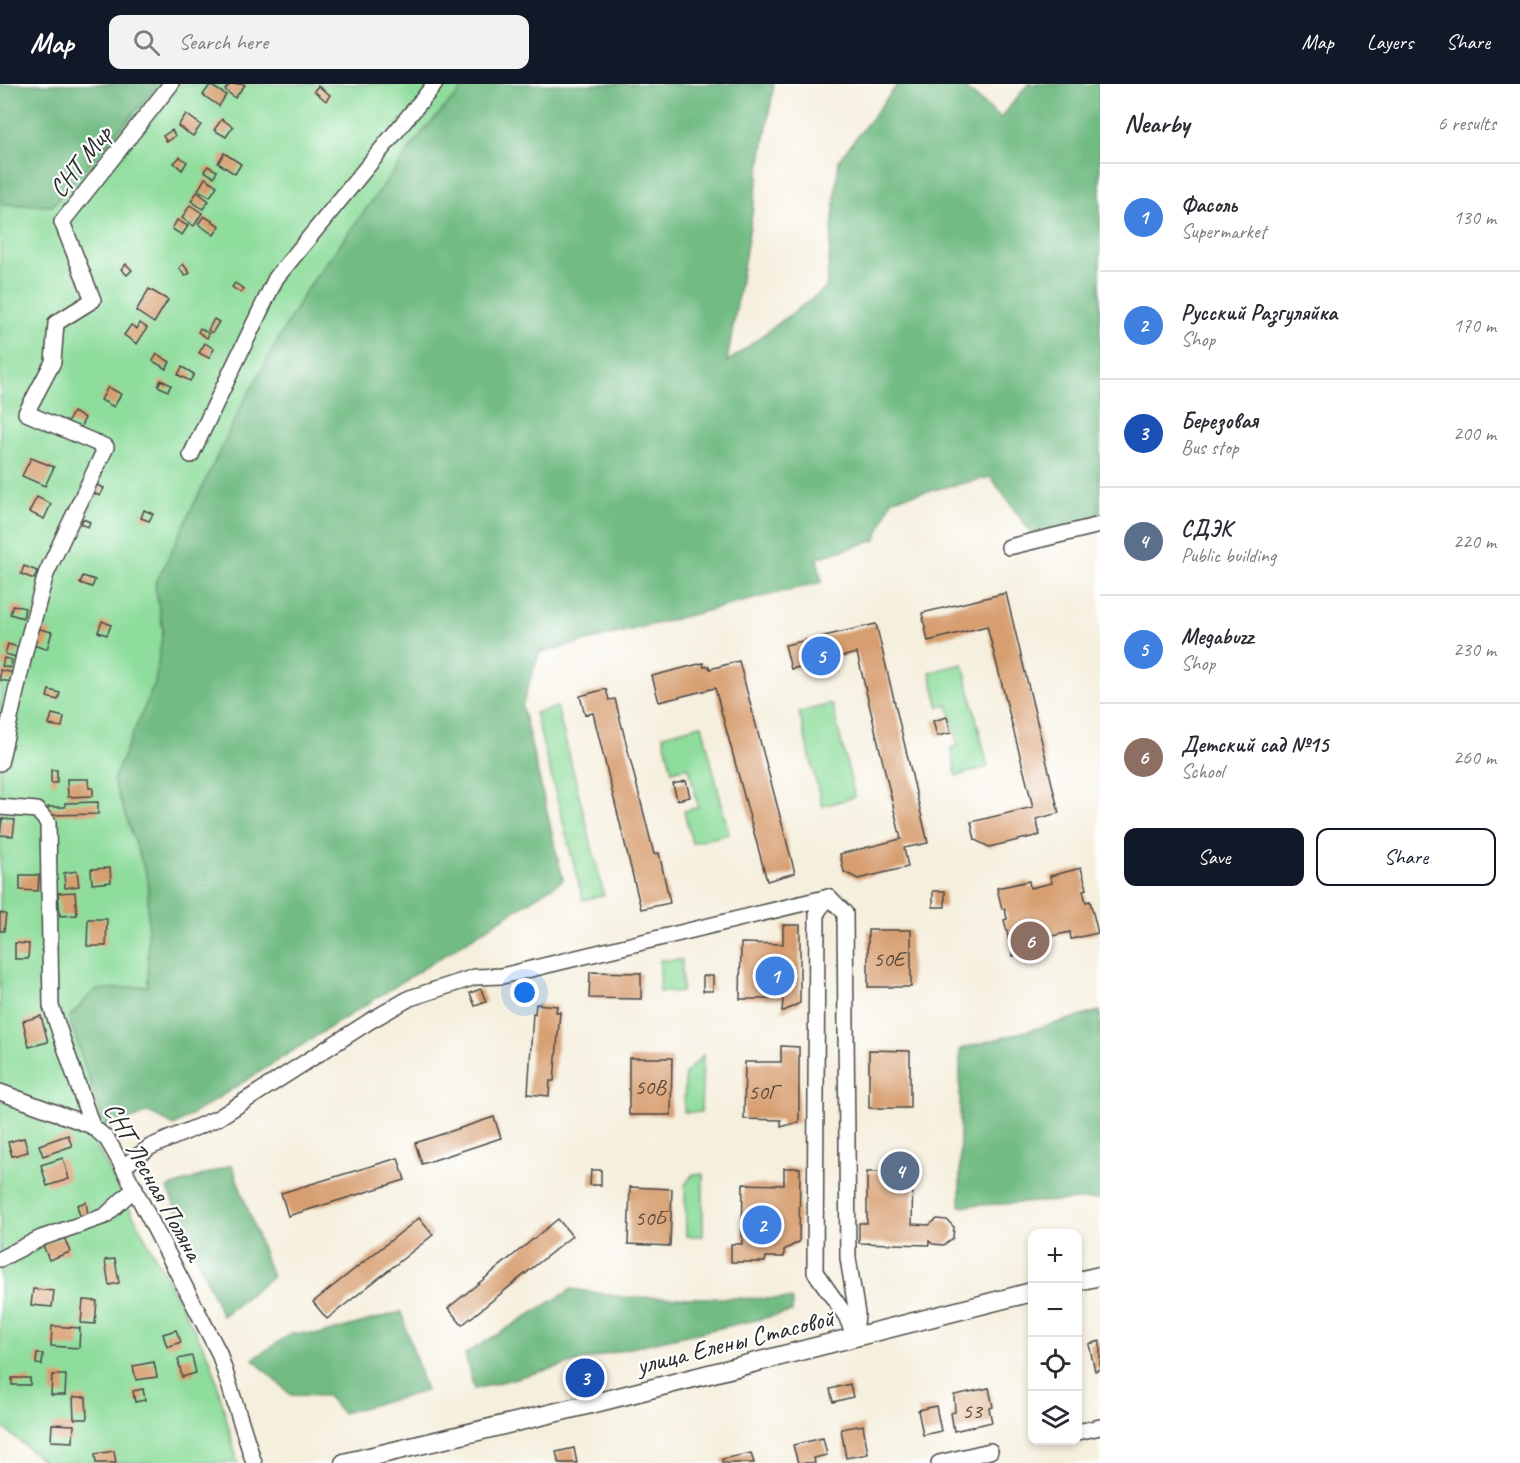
<!DOCTYPE html>
<meta charset="utf-8">
<style>
:root{--surface:#fff;--page:#f2f2f3;--text:#2b2b33;--muted:#7c7c81;--line:#e1e1e2;--accent:#111827}
body{margin:0;font-family:Caveat,sans-serif;background:var(--page);color:var(--text)}
.controls{position:absolute;right:18px;bottom:18px;display:grid;overflow:hidden;border-radius:12px;box-shadow:0 3px 9px #0003}
.controls button{width:54px;height:54px;display:grid;place-items:center;padding:0;border:0;border-bottom:2px solid var(--line);background:var(--surface);color:var(--text);font:30px sans-serif}
.you{position:absolute;left:525px;top:909px;width:21px;height:21px;margin:-15px;border:4px solid #fff;border-radius:50%;background:#1a73e8;box-shadow:0 0 0 9px #1a73e833}
.badge{display:grid;place-items:center;width:39px;height:39px;border-radius:50%;background:var(--accent);color:#fff;font-size:20px;font-weight:700}
.pin{position:absolute;translate:-50% -50%;border:3px solid #fff;box-shadow:0 2px 6px #0006}
.list{margin:0;padding:0;list-style:none}
h2{display:flex;justify-content:space-between;align-items:center;height:78px;margin:0;padding:0 24px;font-size:26px}
h2 small{font-size:20px;font-weight:400;color:var(--muted)}
.list li{display:grid;grid-template-columns:39px 1fr auto;gap:18px;align-items:center;box-sizing:border-box;height:108px;padding:0 24px;border-top:2px solid var(--line)}
.list b{display:block;font-size:22px;white-space:nowrap}
.list p{margin:0;font-size:20px;white-space:nowrap;color:var(--muted)}
.list em{font-size:20px;font-style:normal;color:var(--muted)}
.actions{display:flex;gap:12px;padding:18px 24px}
.actions a{flex:1;padding:14px 0;border:2px solid var(--accent);border-radius:12px;text-align:center;font-size:21px;color:var(--accent)}
.actions .main{background:var(--accent);color:#fff}
.icon{flex:none;width:33px;height:33px;fill:none;stroke:currentColor;stroke-width:2;stroke-linecap:round;stroke-linejoin:round}
.map{position:relative;flex:none;width:1100px;height:1379px;overflow:hidden}
header{display:flex;align-items:center;gap:36px;box-sizing:border-box;height:84px;padding:0 30px;background:var(--accent);color:#fff}
header strong{font-size:28px}
nav{display:flex;gap:33px;margin-inline-start:auto;font-size:21px}
.search{width:420px;height:54px;background:var(--page);display:flex;align-items:center;gap:15px;box-sizing:border-box;padding:0 21px;border-radius:12px;color:var(--muted);font-size:22px}
main{display:flex}
aside{flex:1;background:var(--surface)}
.map>svg:first-child{display:block}
.green{fill:#8edd9c;stroke:#5c8464;stroke-width:1.5}
.forest{fill:#72bc84;stroke:#4e7458;stroke-width:1.5}
.building{fill:#d79e6f}
.lines{fill:none;stroke-linecap:round;stroke-linejoin:round}
.minor-casing{stroke:#494846;stroke-width:18}
.major-casing{stroke:#494846;stroke-width:21}
.minor{stroke:#fff;stroke-width:15}
.major{stroke:#fff;stroke-width:18}
.labels{text-anchor:middle;stroke-width:4.5;stroke-linejoin:round;paint-order:stroke}
.number-label{font-size:22px;fill:#56483c}
.street-label{font-size:26px;fill:#2b2b2b;stroke:#fff}
</style>
<header>
<strong>Map</strong>
<div class="search"><svg class="icon" aria-label="search" viewBox="0 0 24 24"><circle cx="10" cy="10" r="6"/><path d="M15 15l6 6"/></svg>Search here</div>
<nav><a>Map</a><a>Layers</a><a>Share</a></nav>
</header>
<main>
<div class="map">
<svg width="1100" height="1379" viewBox="0 0 1100 1379">
<rect width="100%" height="100%" fill="#fff"/>
<filter id="ink" filterUnits="userSpaceOnUse"><feTurbulence type="fractalNoise" baseFrequency=".0167" numOctaves="2"/><feDisplacementMap in="SourceGraphic" scale="12" xChannelSelector="R" yChannelSelector="G"/><feConvolveMatrix kernelMatrix="1 2 1 2 8 2 1 2 1" color-interpolation-filters="sRGB"/></filter>
<filter id="wash" filterUnits="userSpaceOnUse"><feTurbulence type="fractalNoise" baseFrequency=".008" numOctaves="4" result="noise"/><feDisplacementMap in="SourceGraphic" scale="24" xChannelSelector="R" yChannelSelector="G"/><feGaussianBlur stdDeviation="1.35" result="paint"/><feColorMatrix in="noise" values="0 0 0 0 0 0 0 0 0 0 0 0 0 0 0 0 0 1.4 0 .05"/><feComposite in="paint" operator="in"/></filter>
<g filter="url(#wash)">
<rect width="100%" height="100%" fill="#f5efdd"/>
<!-- green -->
<g class="green">
<polygon points="159,0 467,0 425,45 305,208 240,325 155,501 163,546 155,599 113,696 148,795 148,902 95,906 69,934 106,1045 94,1058 211,1277 238,1379 46,1379 0,1341 0,120 52,122"/>
<polygon points="963,580 988,683 956,692 951,664 958,661 948,621 939,623 930,588"/>
<polygon points="832,620 855,713 822,722 799,628"/>
<polygon points="557,623 604,811 583,816 535,629"/>
<polygon points="702,641 729,750 692,759 684,727 698,723 689,683 672,687 663,651"/>
<rect x="660" y="876" width="22" height="32"/>
<polygon points="703,971 701,1028 684,1028 685,990"/>
<polygon points="693,1090 703,1090 703,1152 686,1152 685,1101"/>
</g>
<!-- forest -->
<g class="forest">
<polygon points="0,0 159,0 52,122 0,120"/>
<polygon points="467,0 774,0 727,278 826,204 839,76 898,0 960,0 1001,34 1028,0 1100,0 1100,434 1034,453 991,393 892,415 876,456 817,474 822,498 539,569 522,622 563,796 174,1042 149,1028 106,1045 69,934 95,906 148,902 148,795 113,696 155,599 163,546 155,501 240,325 305,208 425,45"/>
<polygon points="1100,927 1100,1115 960,1122 960,965"/>
<polygon points="232,1081 272,1193 222,1232 167,1104"/>
<polygon points="572,1205 622,1213 792,1215 792,1228 646,1260 474,1305 465,1270"/>
<polygon points="401,1228 426,1307 342,1329 327,1312 291,1311 253,1275 292,1249 321,1250"/>
</g>
<g id="blocks">
<!-- building -->
<g class="building">
<polygon points="230,0 243,0 245,1 235,14 225,6"/>
<polygon points="210,1 226,11 219,22 203,11"/>
<polygon points="318,2 330,11 326,17 314,7"/>
<polygon points="186,30 201,41 193,52 178,42"/>
<polygon points="222,35 233,43 226,53 214,46"/>
<polygon points="172,46 175,52 167,58 163,52"/>
<polygon points="224,69 241,80 235,90 218,79"/>
<polygon points="180,73 187,78 182,86 174,79"/>
<polygon points="208,82 217,87 214,93 204,87"/>
<polygon points="205,94 217,102 210,113 198,106"/>
<polygon points="197,108 209,117 203,125 191,117"/>
<polygon points="190,121 202,129 194,142 182,134"/>
<polygon points="204,132 220,142 214,151 198,140"/>
<polygon points="177,136 188,142 182,151 172,145"/>
<polygon points="126,180 132,186 127,191 121,185"/>
<polygon points="183,180 190,189 185,192 179,184"/>
<polygon points="235,199 244,205 241,209 232,203"/>
<polygon points="149,205 168,216 154,239 136,227"/>
<polygon points="214,235 219,238 212,249 208,246"/>
<polygon points="140,239 147,244 137,260 124,251 131,241 137,245"/>
<polygon points="200,244 209,250 207,254 198,248"/>
<polygon points="205,259 214,265 209,274 199,269"/>
<polygon points="157,270 170,278 166,285 153,277"/>
<polygon points="182,283 194,290 190,297 178,291"/>
<polygon points="161,296 171,301 168,307 158,302"/>
<polygon points="108,303 121,310 114,323 101,316"/>
<polygon points="73,328 85,334 80,344 68,338"/>
<polygon points="31,374 54,383 45,402 22,392"/>
<polygon points="92,399 104,404 100,412 89,407"/>
<polygon points="37,413 51,420 44,435 29,428"/>
<polygon points="144,426 153,430 149,437 141,434"/>
<polygon points="83,435 90,438 88,443 81,440"/>
<polygon points="24,482 37,487 34,495 21,490"/>
<polygon points="83,492 95,496 92,503 80,499"/>
<polygon points="1006,509 1059,729 1036,735 1040,751 989,763 975,756 971,738 1033,723 987,542 928,557 922,529"/>
<polygon points="13,521 25,524 23,534 10,530"/>
<polygon points="102,537 111,541 107,551 98,548"/>
<polygon points="876,540 928,759 904,764 908,783 858,795 844,788 840,770 901,755 857,569 791,585 785,561"/>
<polygon points="36,544 52,548 47,565 32,561"/>
<polygon points="8,560 18,563 16,573 5,570"/>
<polygon points="4,574 12,576 10,584 2,582"/>
<polygon points="739,577 795,789 767,797 715,604 659,618 652,592 703,579 704,583 709,582 710,585"/>
<polygon points="0,586 14,589 12,598 0,596"/>
<polygon points="606,605 609,616 615,615 654,770 659,769 670,819 641,825 593,629 585,631 580,612"/>
<polygon points="49,606 60,609 58,616 47,613"/>
<polygon points="52,630 64,633 62,643 49,641"/>
<polygon points="947,633 951,649 937,652 933,637"/>
<rect x="51" y="686" width="6" height="13"/>
<polygon points="67,695 88,695 89,704 93,704 93,712 68,713"/>
<polygon points="686,697 690,713 677,716 673,700"/>
<polygon points="98,718 98,730 48,731 48,723 65,723 65,719"/>
<polygon points="2,735 15,736 13,752 0,751"/>
<polygon points="110,784 111,798 92,800 91,785"/>
<polygon points="1081,784 1087,805 1083,806 1086,818 1090,817 1098,849 1071,855 1070,848 1040,855 1042,865 1013,872 1004,836 1007,835 1005,825 1002,825 997,804 1029,797 1030,804 1052,799 1050,792"/>
<polygon points="77,787 79,802 65,804 64,789"/>
<polygon points="20,791 39,791 38,807 20,806"/>
<rect x="933" y="807" width="12" height="16"/>
<polygon points="75,808 77,831 60,832 58,809"/>
<polygon points="0,829 6,830 4,847 0,847"/>
<polygon points="88,835 107,835 106,862 87,862"/>
<polygon points="783,841 800,841 800,919 782,928 783,915 740,915 741,859 783,860"/>
<rect x="868" y="846" width="43" height="57"/>
<polygon points="15,859 29,860 28,875 15,875"/>
<polygon points="590,888 641,889 641,915 589,914"/>
<rect x="703" y="892" width="10" height="15"/>
<polygon points="481,905 486,918 475,922 470,909"/>
<polygon points="536,920 557,922 556,928 560,928 554,997 550,997 549,1012 528,1010 533,929 535,930"/>
<polygon points="41,932 48,958 29,963 23,937"/>
<polygon points="781,962 799,963 799,1038 781,1043 781,1036 744,1035 745,978 781,978"/>
<polygon points="869,966 910,967 910,1024 869,1024"/>
<polygon points="629,974 672,974 671,1031 629,1031"/>
<polygon points="494,1033 501,1054 422,1080 415,1059"/>
<polygon points="68,1051 72,1062 43,1072 39,1061"/>
<polygon points="24,1054 28,1068 12,1072 8,1058"/>
<polygon points="63,1074 69,1095 47,1102 41,1081"/>
<polygon points="398,1074 405,1096 288,1132 281,1109"/>
<polygon points="784,1084 800,1084 799,1158 784,1166 784,1173 766,1173 765,1178 731,1178 731,1160 742,1160 743,1100 784,1101"/>
<polygon points="591,1086 601,1086 601,1101 590,1101"/>
<polygon points="867,1088 913,1088 912,1140 929,1141 937,1135 947,1136 954,1143 953,1154 944,1161 933,1160 929,1157 929,1161 859,1159 859,1139 867,1139"/>
<polygon points="630,1103 672,1105 670,1162 628,1160"/>
<polygon points="86,1118 88,1130 80,1132 77,1121"/>
<polygon points="419,1134 433,1151 327,1235 313,1218"/>
<polygon points="558,1135 572,1152 462,1241 448,1224"/>
<polygon points="64,1153 70,1168 49,1176 43,1161"/>
<polygon points="115,1175 119,1199 109,1201 105,1176"/>
<polygon points="33,1205 54,1207 52,1223 31,1221"/>
<polygon points="83,1216 97,1217 95,1240 81,1239"/>
<polygon points="52,1242 80,1244 79,1264 51,1262"/>
<polygon points="176,1246 181,1258 167,1263 163,1250"/>
<polygon points="1100,1257 1100,1285 1095,1287 1089,1260"/>
<polygon points="37,1270 43,1270 42,1281 36,1280"/>
<polygon points="192,1272 196,1289 182,1293 178,1275"/>
<polygon points="154,1278 157,1293 136,1296 133,1282"/>
<polygon points="52,1291 66,1291 65,1311 51,1311"/>
<rect x="12" y="1294" width="18" height="7"/>
<polygon points="850,1300 853,1313 833,1318 830,1305"/>
<polygon points="989,1304 993,1323 989,1324 992,1338 954,1347 951,1329 955,1328 954,1311"/>
<polygon points="143,1305 145,1316 135,1318 133,1307"/>
<polygon points="73,1313 86,1313 87,1335 74,1335"/>
<polygon points="936,1322 941,1347 923,1351 918,1326"/>
<polygon points="52,1340 74,1341 73,1358 51,1357"/>
<polygon points="863,1341 868,1370 846,1374 841,1345"/>
<polygon points="823,1354 827,1371 814,1374 815,1379 798,1379 793,1361"/>
<polygon points="574,1364 577,1379 559,1379 556,1368"/>
<polygon points="114,1367 116,1379 96,1379 95,1370"/>
<polygon points="751,1369 754,1379 722,1379 722,1375"/>
</g>
</g>
</g>
<g filter="url(#ink)">
<use href="#blocks" fill-opacity="0" stroke="#494846" stroke-width="1.5"/>
<g class="lines">
<!-- minor casing -->
<g class="minor-casing">
<g id="minor">
<polyline points="191,371 276,194 435,0"/>
<polyline points="1009,463 1100,441"/>
<polyline points="0,679 25,567 46,490 106,363 26,329 53,278 56,239 93,216 62,138 171,0"/>
<polyline points="0,723 37,726 48,739 51,922 92,1042 107,1055 123,1083 219,1269 254,1379"/>
<polyline points="829,813 817,828 815,1188 846,1232 855,1253"/>
<polyline points="829,813 845,829 848,1174 857,1230 855,1250"/>
<polyline points="0,1008 92,1042"/>
<polyline points="123,1083 150,1063 218,1034 370,937 410,914 475,893 502,892 829,813"/>
<polyline points="0,1175 41,1154 105,1132 135,1104"/>
<polyline points="1078,1346 1078,1348 1100,1343"/>
<polyline points="939,1379 990,1367"/>
</g>
</g>
<!-- major casing -->
<g class="major-casing">
<g id="major">
<polyline points="1078,1197 1100,1192"/>
<polyline points="344,1379 595,1319 1032,1208"/>
</g>
</g>
<!-- minor -->
<use href="#minor" class="minor"/>
<!-- major -->
<use href="#major" class="major"/>
</g>
</g>
<g class="labels">
<!-- number labels -->
<g class="number-label">
<text x="889" y="882">50Е</text>
<text x="650" y="1010">50В</text>
<text x="763" y="1015">50Г</text>
<text x="650" y="1141">50Б</text>
<text x="972" y="1334">53</text>
</g>
<!-- street labels -->
<g class="street-label">
<text transform="translate(80 77) rotate(-52)" y="9">СНТ Мир</text>
<text transform="translate(154 1097) rotate(61)" y="9">СНТ Лесная Поляна</text>
<text transform="translate(735 1257) rotate(-14)" y="9">улица Елены Стасовой</text>
</g>
</g>
</svg>
<div class="controls">
<button>+</button>
<button>−</button>
<button><svg class="icon" aria-label="locate" viewBox="0 0 24 24"><circle cx="12" cy="12" r="6"/><path d="M12 2v4M12 18v4M2 12h4M18 12h4"/></svg></button>
<button><svg class="icon" aria-label="layers" viewBox="0 0 24 24"><path d="M12 4l9 5-9 5-9-5zM3 14l9 5 9-5"/></svg></button>
</div>
<div class="you"></div>
<div class="pin badge" style="left:775px;top:892px;background:#3f7fe0">1</div>
<div class="pin badge" style="left:762px;top:1141px;background:#3f7fe0">2</div>
<div class="pin badge" style="left:585px;top:1294px;background:#1a4fb4">3</div>
<div class="pin badge" style="left:900px;top:1087px;background:#5c6f8a">4</div>
<div class="pin badge" style="left:821px;top:572px;background:#3f7fe0">5</div>
<div class="pin badge" style="left:1030px;top:857px;background:#8d6e63">6</div>
</div>
<aside>
<h2>Nearby<small>6 results</small></h2>
<ul class="list">
<li><span class="badge" style="background:#3f7fe0">1</span><div><b>Фасоль</b><p>Supermarket</p></div><em>130 m</em></li>
<li><span class="badge" style="background:#3f7fe0">2</span><div><b>Русский Разгуляйка</b><p>Shop</p></div><em>170 m</em></li>
<li><span class="badge" style="background:#1a4fb4">3</span><div><b>Березовая</b><p>Bus stop</p></div><em>200 m</em></li>
<li><span class="badge" style="background:#5c6f8a">4</span><div><b>СДЭК</b><p>Public building</p></div><em>220 m</em></li>
<li><span class="badge" style="background:#3f7fe0">5</span><div><b>Megabuzz</b><p>Shop</p></div><em>230 m</em></li>
<li><span class="badge" style="background:#8d6e63">6</span><div><b>Детский сад №15</b><p>School</p></div><em>260 m</em></li>
</ul>
<div class="actions"><a class="main">Save</a><a>Share</a></div>
</aside>
</main>
